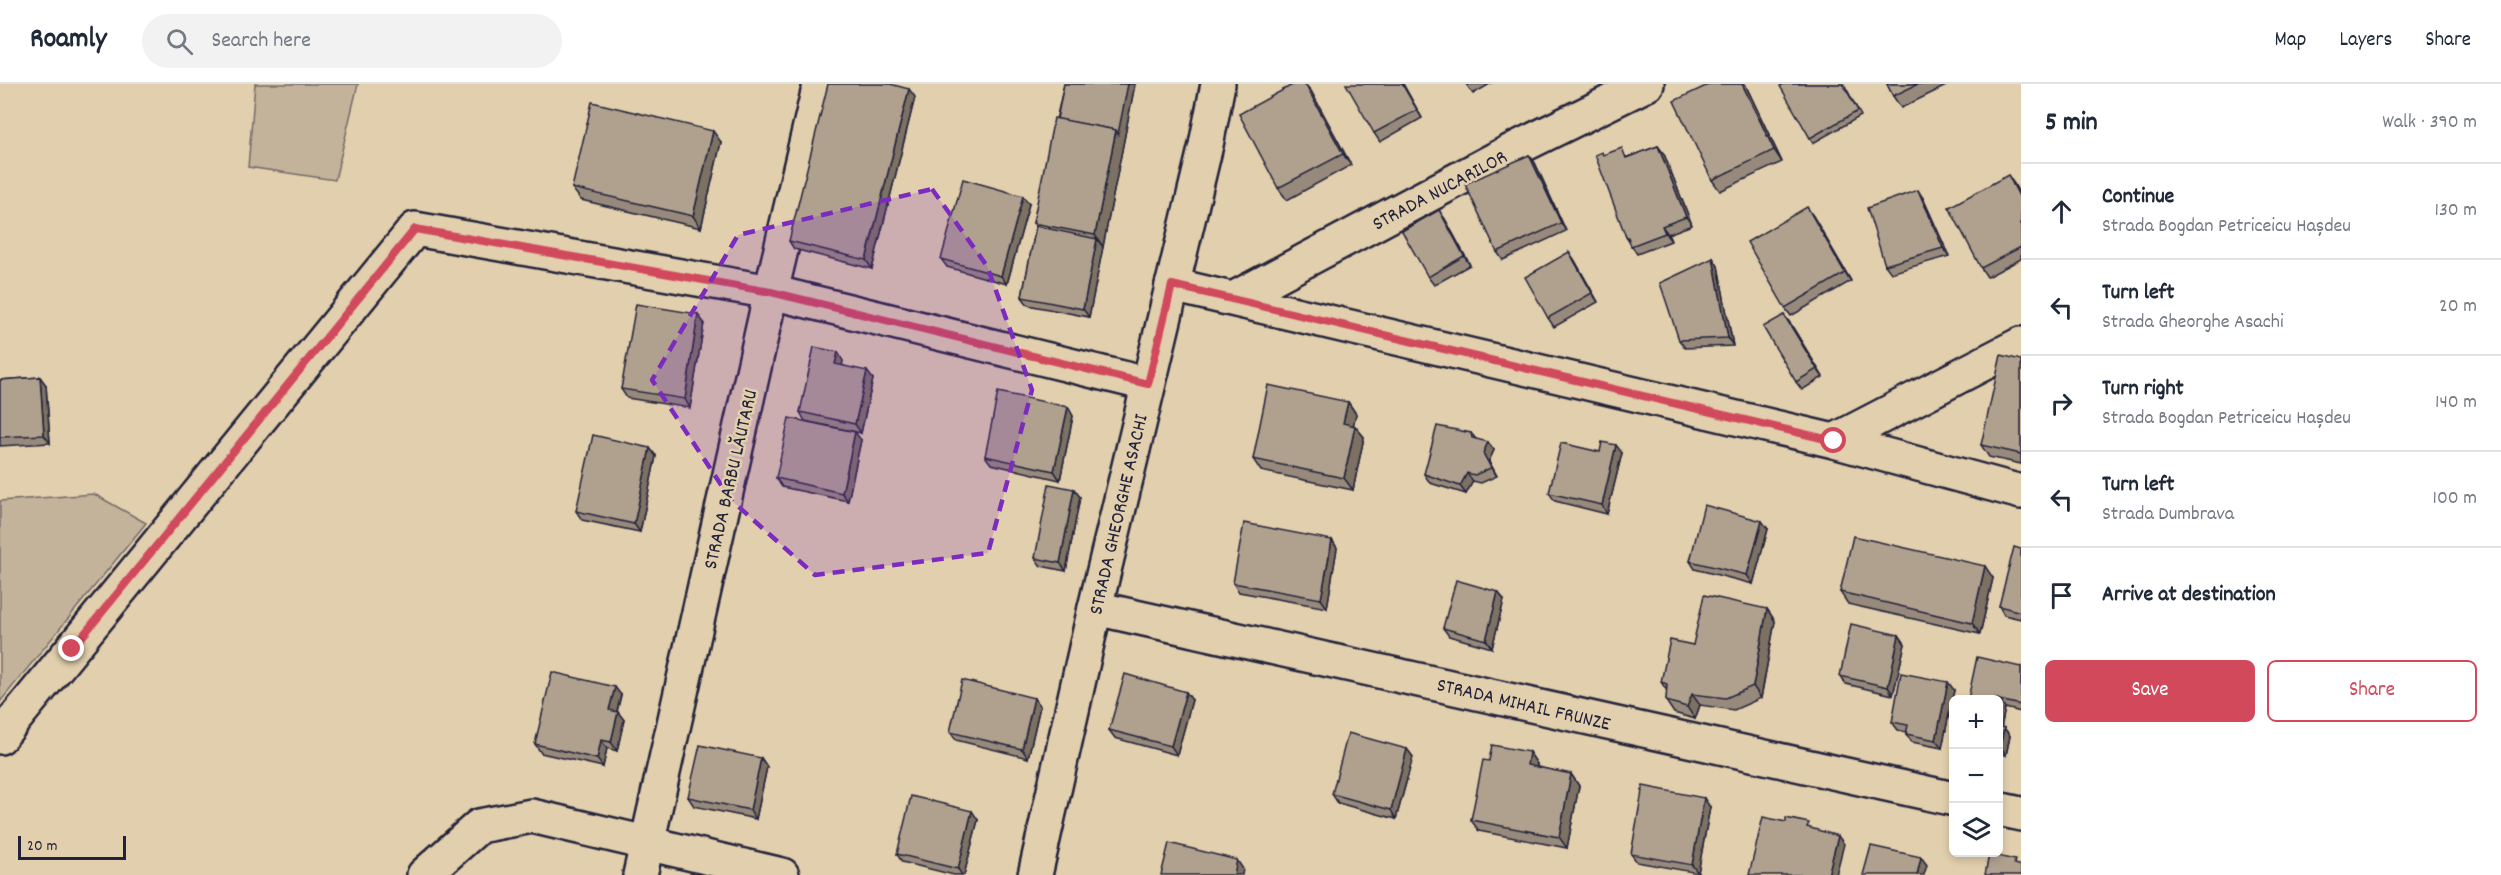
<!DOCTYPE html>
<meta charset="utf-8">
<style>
:root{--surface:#fff;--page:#f2f2f3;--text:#1f2937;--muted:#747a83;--line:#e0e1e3;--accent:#d1495b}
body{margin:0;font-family:Dekko,sans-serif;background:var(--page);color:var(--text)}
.controls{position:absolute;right:18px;bottom:18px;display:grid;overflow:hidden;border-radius:9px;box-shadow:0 3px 9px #0003}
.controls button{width:54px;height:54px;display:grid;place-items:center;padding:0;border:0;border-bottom:2px solid var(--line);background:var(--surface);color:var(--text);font:30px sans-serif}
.scale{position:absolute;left:18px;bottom:15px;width:108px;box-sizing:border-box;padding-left:6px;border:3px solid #22223b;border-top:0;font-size:16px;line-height:21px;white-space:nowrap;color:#22223b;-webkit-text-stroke:4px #e2cfad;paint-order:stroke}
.stop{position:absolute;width:18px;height:18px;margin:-14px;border:4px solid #d1495b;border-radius:50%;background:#fff}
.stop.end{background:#d1495b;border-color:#fff;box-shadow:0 2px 6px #0008}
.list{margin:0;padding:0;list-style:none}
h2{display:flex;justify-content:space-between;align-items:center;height:78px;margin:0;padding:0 24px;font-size:26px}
h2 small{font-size:20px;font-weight:400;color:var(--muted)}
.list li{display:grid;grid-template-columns:39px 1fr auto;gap:18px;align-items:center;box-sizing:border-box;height:96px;padding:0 24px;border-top:2px solid var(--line)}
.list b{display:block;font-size:22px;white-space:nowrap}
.list p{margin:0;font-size:20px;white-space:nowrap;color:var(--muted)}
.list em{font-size:20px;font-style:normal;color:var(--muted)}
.actions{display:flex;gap:12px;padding:18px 24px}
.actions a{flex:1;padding:14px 0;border:2px solid var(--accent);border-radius:9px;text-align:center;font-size:21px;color:var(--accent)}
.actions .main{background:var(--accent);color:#fff}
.icon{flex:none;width:33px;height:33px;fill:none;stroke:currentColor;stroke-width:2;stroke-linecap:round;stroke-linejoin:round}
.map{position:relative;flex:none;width:2021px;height:791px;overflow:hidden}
header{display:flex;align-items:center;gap:36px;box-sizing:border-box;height:84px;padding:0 30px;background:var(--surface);border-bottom:2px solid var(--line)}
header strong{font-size:28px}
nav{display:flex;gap:33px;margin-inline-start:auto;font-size:21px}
.search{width:420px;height:54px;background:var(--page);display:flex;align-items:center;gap:15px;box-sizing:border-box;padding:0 21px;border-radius:33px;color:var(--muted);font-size:22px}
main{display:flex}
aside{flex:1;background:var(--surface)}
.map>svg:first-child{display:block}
.green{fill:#c3b39a;stroke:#726a6a;stroke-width:1.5}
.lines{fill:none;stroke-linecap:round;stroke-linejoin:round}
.minor-casing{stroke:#22223b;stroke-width:38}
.minor{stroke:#e2cfad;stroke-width:33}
.wall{fill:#978a7b;stroke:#22223b;stroke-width:1.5}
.shaded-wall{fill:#7b7164;stroke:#22223b;stroke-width:1.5}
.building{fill:#b0a18f;stroke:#22223b;stroke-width:1.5}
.route{stroke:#d1495b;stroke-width:8}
.marked{fill:#7b2cbf;fill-opacity:0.2;stroke:#7b2cbf;stroke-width:4.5;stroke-dasharray:12 8;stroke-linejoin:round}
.labels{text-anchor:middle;stroke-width:5;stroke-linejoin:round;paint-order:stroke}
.street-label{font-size:20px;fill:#22223b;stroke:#e2cfad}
</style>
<header>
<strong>Roamly</strong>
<div class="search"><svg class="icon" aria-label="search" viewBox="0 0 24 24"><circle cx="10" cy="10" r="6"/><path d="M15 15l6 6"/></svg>Search here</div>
<nav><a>Map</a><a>Layers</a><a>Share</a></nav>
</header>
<main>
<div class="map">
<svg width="2021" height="791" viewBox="0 0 2021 791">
<rect width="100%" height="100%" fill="#e2cfad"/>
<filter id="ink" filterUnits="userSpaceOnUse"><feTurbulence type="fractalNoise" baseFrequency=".0167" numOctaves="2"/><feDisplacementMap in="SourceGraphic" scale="12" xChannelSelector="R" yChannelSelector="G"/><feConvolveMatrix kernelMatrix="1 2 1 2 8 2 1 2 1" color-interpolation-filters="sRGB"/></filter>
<g filter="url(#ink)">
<!-- green -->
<g class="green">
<polygon points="255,0 358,0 335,96 248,83"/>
<polygon points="94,410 146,439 0,618 0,417"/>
</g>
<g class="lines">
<!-- minor casing -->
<g class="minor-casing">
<g id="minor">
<polyline points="1172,201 1834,357 2021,408"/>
<polyline points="1233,215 1513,66 1647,0"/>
<polyline points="1834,357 2021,260"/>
<polyline points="1095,524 1954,715"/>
<polyline points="0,653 415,145 771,208 1147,300"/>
<polyline points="1998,725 2021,730"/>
<polyline points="424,791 479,742 532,732 782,791"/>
<polyline points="640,791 771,208 820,0"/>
<polyline points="1035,791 1095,524 1206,61 1218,0"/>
</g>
</g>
<!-- minor -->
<use href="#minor" class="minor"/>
</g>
<!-- wall -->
<g class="wall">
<polygon points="1064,0 1135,0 1089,233 1028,221 1022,213 1036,142 1033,139"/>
<polygon points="1403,0 1422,34 1380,58 1374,49"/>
<polygon points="1466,0 1490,0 1473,10"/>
<polygon points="1710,0 1745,0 1782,78 1720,107 1712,96"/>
<polygon points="1784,0 1844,0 1861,32 1813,59 1810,54"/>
<polygon points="1887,0 1950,0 1901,24 1893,12"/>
<polygon points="1311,7 1351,81 1287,116 1278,104"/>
<polygon points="915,13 872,185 794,165 789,157"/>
<polygon points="721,58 701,144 581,116 572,104"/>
<polygon points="1658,62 1664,70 1692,141 1668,150 1671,157 1637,170 1626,153 1604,71 1628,73"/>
<polygon points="1529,71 1535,79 1566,147 1503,176 1497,168"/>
<polygon points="2014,100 2021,113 2021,175 1987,193 1981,184"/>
<polygon points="1923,114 1949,172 1891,189 1885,181"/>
<polygon points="1029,120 1007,200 947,183 941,175"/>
<polygon points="1813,132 1851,197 1791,232 1785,224"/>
<polygon points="1445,135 1470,181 1434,201 1428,193"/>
<polygon points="1569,168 1575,177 1598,218 1554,243 1548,234"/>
<polygon points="1713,174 1718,182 1733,262 1685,264 1679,256"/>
<polygon points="704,239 690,324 627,314 621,305"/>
<polygon points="1790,239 1823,293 1802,306 1796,298"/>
<polygon points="2021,276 2021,380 1989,373 1981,361"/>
<polygon points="843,277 842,281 873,295 861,349 805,337 800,328"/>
<polygon points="40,293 46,301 50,359 0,362 0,296"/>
<polygon points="1348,318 1356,330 1353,341 1355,342 1364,353 1353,406 1261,387 1253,375"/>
<polygon points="1068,323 1073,332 1060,396 991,380 985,372"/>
<polygon points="1471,349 1476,355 1494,366 1489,377 1497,392 1481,399 1473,397 1466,410 1430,399 1424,390"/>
<polygon points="861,356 848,417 782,403 776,394"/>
<polygon points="1600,368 1622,369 1607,430 1555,417 1549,409"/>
<polygon points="656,372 640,448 582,436 576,427"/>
<polygon points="1074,405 1080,413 1066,487 1041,482 1035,474"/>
<polygon points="1768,445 1753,500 1695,485 1690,477"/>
<polygon points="1332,456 1337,464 1327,524 1239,508 1233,499"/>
<polygon points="2021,465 2021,535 2004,531 1999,522"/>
<polygon points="1993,494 1980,550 1848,520 1840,508"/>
<polygon points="1498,508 1504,516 1492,564 1449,552 1443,544"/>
<polygon points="1767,525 1775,537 1761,614 1734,626 1700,621 1695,635 1674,629 1666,617 1667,607 1661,598"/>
<polygon points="1899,551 1905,560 1893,611 1846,600 1840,592"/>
<polygon points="2021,583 2021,628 2005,624 2001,643 2004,644 2010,652 2006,671 1998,669 1998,615"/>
<polygon points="1954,606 1942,664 1912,658 1906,650 1906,648 1898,646 1892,638"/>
<polygon points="621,611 617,628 624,636 617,667 607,664 603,683 541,669 535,660"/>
<polygon points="1034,614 1040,622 1028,674 956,656 950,648"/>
<polygon points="1192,616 1177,671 1115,654 1109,646"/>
<polygon points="1407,665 1413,673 1396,735 1338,719 1332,710"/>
<polygon points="1529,668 1537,680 1537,683 1571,690 1579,702 1567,764 1479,747 1471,736 1489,677"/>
<polygon points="761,674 767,683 756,735 694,722 688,713"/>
<polygon points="1710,723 1698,789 1637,778 1631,770"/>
<polygon points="978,736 964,791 954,791 902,778 897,770"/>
</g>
<!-- shaded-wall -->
<g class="shaded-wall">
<polygon points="1128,0 1135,0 1103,163 1095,151 1116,46"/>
<polygon points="1305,0 1311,7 1351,81 1343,70"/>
<polygon points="1402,0 1403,0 1422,34 1417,26"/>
<polygon points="1742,0 1745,0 1782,78 1774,66"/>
<polygon points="909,5 915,13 872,185 866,176"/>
<polygon points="713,47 721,58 701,144 693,132"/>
<polygon points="1658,62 1664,70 1692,141 1686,133"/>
<polygon points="1529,71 1535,79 1566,147 1561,139"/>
<polygon points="2008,91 2014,100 2021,113 2021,116"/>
<polygon points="1918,106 1923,114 1949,172 1943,164"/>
<polygon points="1023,112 1029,120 1007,200 1001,192"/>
<polygon points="1807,123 1813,132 1851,197 1845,189"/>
<polygon points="1439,126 1445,135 1470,181 1464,172"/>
<polygon points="1662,142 1668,150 1671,157 1665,149"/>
<polygon points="1097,155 1103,163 1089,233 1083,225"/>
<polygon points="1569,168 1575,177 1598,218 1592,209"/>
<polygon points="1713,174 1718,182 1733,262 1728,254"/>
<polygon points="698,230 704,239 690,324 685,315"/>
<polygon points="1784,231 1790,239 1823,293 1817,285"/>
<polygon points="838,268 843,277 841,288 835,280"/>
<polygon points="867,287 873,295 861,349 855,340"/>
<polygon points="40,293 46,301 50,359 44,351"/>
<polygon points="1348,318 1356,330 1351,351 1343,339"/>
<polygon points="1068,323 1073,332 1060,396 1054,387"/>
<polygon points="1355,342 1364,353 1353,406 1344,394"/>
<polygon points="855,348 861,356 848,417 842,409"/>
<polygon points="1488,358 1494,366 1489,377 1497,392 1491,384 1483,369"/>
<polygon points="1616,361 1622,369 1607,430 1602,421"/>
<polygon points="650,364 656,372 640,448 634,440"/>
<polygon points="1467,389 1473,397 1466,410 1460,402"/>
<polygon points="1074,405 1080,413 1066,487 1060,479"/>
<polygon points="1762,437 1768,445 1753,500 1747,491"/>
<polygon points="1332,456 1337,464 1327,524 1321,515"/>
<polygon points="1985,482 1993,494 1980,550 1972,539"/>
<polygon points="1498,508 1504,516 1492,564 1486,556"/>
<polygon points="1767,525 1775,537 1761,614 1753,602"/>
<polygon points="1899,551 1905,560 1893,611 1888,603"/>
<polygon points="1948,598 1954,606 1942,664 1936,656"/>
<polygon points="615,603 621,611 615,634 609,626"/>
<polygon points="1186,608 1192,616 1177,671 1171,662"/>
<polygon points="1692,610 1700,621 1695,635 1687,623"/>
<polygon points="1034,614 1040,622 1028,674 1022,665"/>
<polygon points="1999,616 2005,624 2000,649 1998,647"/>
<polygon points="618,628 624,636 617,667 611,658"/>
<polygon points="2004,644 2010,652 2006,671 2000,662"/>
<polygon points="601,656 607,664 603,683 597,675"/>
<polygon points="1407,665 1413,673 1396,735 1391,726"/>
<polygon points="1529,668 1537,680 1535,693 1527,681"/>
<polygon points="761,674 767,683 756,735 750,726"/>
<polygon points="1571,690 1579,702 1567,764 1559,753"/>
<polygon points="1704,714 1710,723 1698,789 1692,781"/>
<polygon points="972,727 978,736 964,791 962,791 958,785"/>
<polygon points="1838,752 1844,760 1836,791 1828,791"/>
<polygon points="1921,773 1927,781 1924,791 1917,791"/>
<polygon points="1237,776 1243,785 1242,791 1234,791"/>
</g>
<!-- building -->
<g class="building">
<polygon points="828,0 890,0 909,5 866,176 789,157"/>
<polygon points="1064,0 1128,0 1118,50 1116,46 1057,35"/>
<polygon points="1294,0 1305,0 1343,70 1278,104 1239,30"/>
<polygon points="1346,0 1402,0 1417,26 1374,49"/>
<polygon points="1710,0 1742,0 1774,66 1712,96 1674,17"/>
<polygon points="1784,0 1843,0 1858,27 1810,54 1780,2"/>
<polygon points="1887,0 1918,0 1893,12"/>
<polygon points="592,18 713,47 693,132 572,104"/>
<polygon points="1054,34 1116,46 1095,151 1033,139"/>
<polygon points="1658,62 1686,133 1662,142 1665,149 1631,162 1628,153 1626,153 1595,71 1602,68 1603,71 1622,64 1626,74"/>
<polygon points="1529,71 1561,139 1497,168 1465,100"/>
<polygon points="2008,91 2021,116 2021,163 1981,184 1949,123"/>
<polygon points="963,95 1023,112 1001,192 941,175"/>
<polygon points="1918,106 1943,164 1885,181 1867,124"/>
<polygon points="1807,123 1845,189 1785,224 1747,158"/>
<polygon points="1439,126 1464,172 1428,193 1402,147"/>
<polygon points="1036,142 1097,155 1083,225 1022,213"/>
<polygon points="1569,168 1592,209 1548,234 1525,193"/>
<polygon points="1713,174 1728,254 1679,256 1660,199"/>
<polygon points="636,220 698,230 685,315 621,305"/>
<polygon points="1784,231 1817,285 1796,298 1763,243"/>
<polygon points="814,263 838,268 835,280 867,287 855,340 800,328"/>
<polygon points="2001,271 2021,276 2021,370 1981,361"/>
<polygon points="40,293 44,351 0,353 0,296"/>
<polygon points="1268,301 1348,318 1343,339 1355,342 1344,394 1253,375"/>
<polygon points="998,308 1068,323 1054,387 985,372"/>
<polygon points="789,334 855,348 842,409 776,394"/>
<polygon points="1437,342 1471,349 1472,354 1488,358 1483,369 1491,384 1475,391 1467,389 1460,402 1424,390"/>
<polygon points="593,351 650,364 634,440 576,427"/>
<polygon points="1602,358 1616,361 1602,421 1549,409 1561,359 1600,368"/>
<polygon points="1049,400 1074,405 1060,479 1035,474"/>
<polygon points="1704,421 1762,437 1747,491 1690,477"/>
<polygon points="1244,439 1332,456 1321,515 1233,499"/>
<polygon points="1853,452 1985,482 1972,539 1840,508"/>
<polygon points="2014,463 2021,465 2021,528 1999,522"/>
<polygon points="1456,496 1498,508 1486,556 1443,544"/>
<polygon points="1704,511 1767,525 1753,602 1726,614 1692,610 1687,623 1666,617 1667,600 1661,598 1670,556 1693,561"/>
<polygon points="1851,540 1899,551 1888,603 1840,592"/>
<polygon points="1977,573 2021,583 2021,621 1999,616 1998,619 1998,615 1968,615"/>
<polygon points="552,588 615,603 609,626 618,628 611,658 601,656 597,675 535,660"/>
<polygon points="1901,589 1948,598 1936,656 1906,650 1908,641 1892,638"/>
<polygon points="1125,590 1186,608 1171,662 1109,646"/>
<polygon points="962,596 1034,614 1022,665 950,648"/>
<polygon points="1998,642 2004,644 2000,662 1998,662"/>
<polygon points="1348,649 1407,665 1391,726 1332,710"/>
<polygon points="700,661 761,674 750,726 688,713"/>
<polygon points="1492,661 1529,668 1527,681 1571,690 1559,753 1471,736 1483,676 1489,677"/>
<polygon points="1643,702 1704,714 1692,781 1631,770"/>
<polygon points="911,712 972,727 958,785 897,770"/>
<polygon points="1763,733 1786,738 1786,734 1809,739 1807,743 1838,752 1828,791 1749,791"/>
<polygon points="1169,759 1237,776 1234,791 1161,791"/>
<polygon points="1871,762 1921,773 1917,791 1863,791"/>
<polygon points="1989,770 2015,776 2014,780 2021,782 2021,791 1985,791"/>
</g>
</g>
<g class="lines" filter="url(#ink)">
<!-- route -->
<polyline class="route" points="72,565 415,145 771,208 1148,300 1172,201 1834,357"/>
</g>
<!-- marked area -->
<path class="marked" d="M932,105L987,182L1032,306L988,469L815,491L731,416L652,296L738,151Z"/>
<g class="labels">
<!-- street labels -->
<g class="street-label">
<text transform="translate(1439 105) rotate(-28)" y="7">STRADA NUCARILOR</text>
<text transform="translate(729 395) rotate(-77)" y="7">STRADA BARBU LĂUTARU</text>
<text transform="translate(1117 430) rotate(-77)" y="7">STRADA GHEORGHE ASACHI</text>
<text transform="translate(1524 619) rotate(13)" y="7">STRADA MIHAIL FRUNZE</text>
</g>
</g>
</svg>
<div class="controls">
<button>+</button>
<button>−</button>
<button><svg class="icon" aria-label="layers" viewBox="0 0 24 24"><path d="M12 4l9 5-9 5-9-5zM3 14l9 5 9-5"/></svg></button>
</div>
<div class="scale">20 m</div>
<div class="stop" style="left:1834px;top:357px"></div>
<div class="stop end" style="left:72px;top:565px"></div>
</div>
<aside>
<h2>5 min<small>Walk · 390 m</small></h2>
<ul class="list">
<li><svg class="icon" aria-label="ahead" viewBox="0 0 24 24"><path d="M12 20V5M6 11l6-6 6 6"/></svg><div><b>Continue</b><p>Strada Bogdan Petriceicu Hașdeu</p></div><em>130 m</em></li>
<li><svg class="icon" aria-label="left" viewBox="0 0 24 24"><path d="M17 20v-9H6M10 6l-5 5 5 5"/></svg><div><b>Turn left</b><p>Strada Gheorghe Asachi</p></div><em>20 m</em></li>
<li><svg class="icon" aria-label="right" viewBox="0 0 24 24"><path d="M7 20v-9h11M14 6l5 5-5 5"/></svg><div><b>Turn right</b><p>Strada Bogdan Petriceicu Hașdeu</p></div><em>140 m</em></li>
<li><svg class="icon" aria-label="left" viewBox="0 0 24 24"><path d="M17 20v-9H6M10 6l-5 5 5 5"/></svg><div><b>Turn left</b><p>Strada Dumbrava</p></div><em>100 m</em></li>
<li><svg class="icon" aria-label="arrive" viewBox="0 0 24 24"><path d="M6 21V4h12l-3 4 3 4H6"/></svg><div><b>Arrive at destination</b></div></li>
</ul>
<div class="actions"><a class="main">Save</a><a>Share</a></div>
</aside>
</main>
